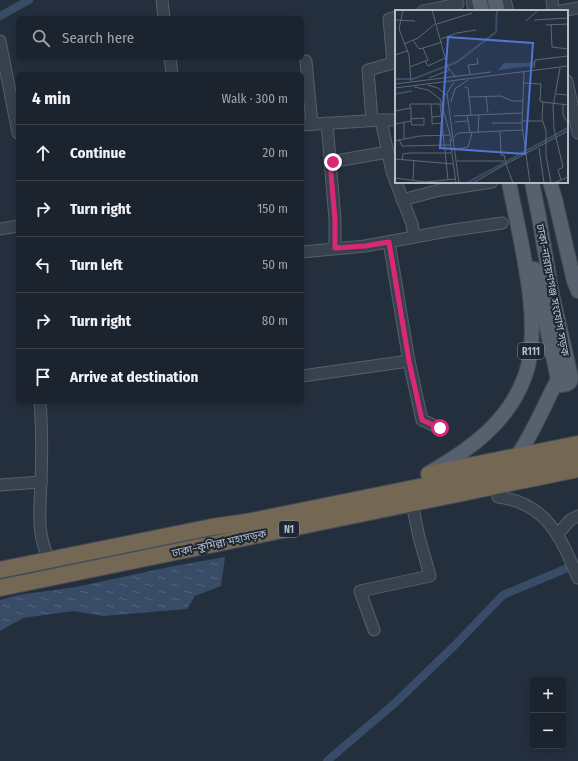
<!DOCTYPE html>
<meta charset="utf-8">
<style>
:root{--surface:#1b232e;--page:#242b36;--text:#f1f3f6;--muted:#a0a4aa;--line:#39404a}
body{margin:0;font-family:"Fira Sans Condensed","Noto Sans Bengali",sans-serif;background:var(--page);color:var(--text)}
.controls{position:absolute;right:12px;bottom:12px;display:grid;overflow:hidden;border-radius:6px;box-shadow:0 2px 10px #0003}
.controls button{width:36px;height:36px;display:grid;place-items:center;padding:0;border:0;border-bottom:1px solid var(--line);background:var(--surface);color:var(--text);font:20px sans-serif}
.stop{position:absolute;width:12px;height:12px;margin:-9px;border:3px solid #db2777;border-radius:50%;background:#fff}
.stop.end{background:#db2777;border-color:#fff;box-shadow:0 1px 4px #0008}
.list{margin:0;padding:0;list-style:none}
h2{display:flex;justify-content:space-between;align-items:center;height:52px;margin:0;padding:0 16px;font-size:17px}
h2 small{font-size:13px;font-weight:400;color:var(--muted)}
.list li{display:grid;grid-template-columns:26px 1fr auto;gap:12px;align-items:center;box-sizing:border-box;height:56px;padding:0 16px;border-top:1px solid var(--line)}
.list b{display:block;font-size:15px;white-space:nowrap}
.list em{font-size:13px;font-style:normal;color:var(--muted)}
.icon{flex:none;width:22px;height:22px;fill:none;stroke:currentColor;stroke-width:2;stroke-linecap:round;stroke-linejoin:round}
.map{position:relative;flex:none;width:578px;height:761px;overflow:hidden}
.search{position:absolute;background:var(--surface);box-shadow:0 2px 10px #0003;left:16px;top:16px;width:288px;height:44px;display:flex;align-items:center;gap:10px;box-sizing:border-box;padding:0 14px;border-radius:6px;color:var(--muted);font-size:15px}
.panel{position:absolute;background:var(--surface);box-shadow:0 2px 10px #0003;left:16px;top:72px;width:288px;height:332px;border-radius:6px}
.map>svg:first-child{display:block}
.water{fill:url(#water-ripples)}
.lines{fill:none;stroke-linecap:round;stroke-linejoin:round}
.canal{stroke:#394c67;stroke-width:8}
.minor-casing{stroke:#565f6c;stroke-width:13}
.major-casing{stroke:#414a57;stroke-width:16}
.highway-casing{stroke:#434c59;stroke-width:18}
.minor{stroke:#38414e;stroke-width:11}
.major{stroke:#56606e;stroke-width:14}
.highway{stroke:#746855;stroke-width:16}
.route{stroke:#db2777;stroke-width:5}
.labels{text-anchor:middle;stroke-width:4;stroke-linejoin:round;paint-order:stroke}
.shield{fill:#1d2633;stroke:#878f9c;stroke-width:1}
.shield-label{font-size:10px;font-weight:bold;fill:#b4bcc9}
.street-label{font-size:11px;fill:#b4bcc9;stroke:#1d2633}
.inset-river{fill:none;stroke:#394c67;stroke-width:2}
.inset-road{fill:none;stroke:#5e6776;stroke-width:1}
.view{fill:#5274d3;fill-opacity:0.15;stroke:#5274d3;stroke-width:2}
.inset-edge{fill:none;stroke:#b4bcc9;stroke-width:2}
</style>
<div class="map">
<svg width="578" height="761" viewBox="0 0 578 761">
<defs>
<pattern id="water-ripples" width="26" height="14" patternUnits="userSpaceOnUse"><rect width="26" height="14" fill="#394c67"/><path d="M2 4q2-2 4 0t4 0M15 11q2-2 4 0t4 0" fill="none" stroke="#53647b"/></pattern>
</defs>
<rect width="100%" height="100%" fill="#242f3e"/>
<!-- water -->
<polygon class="water" points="225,557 221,586 195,596 187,609 103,616 73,611 23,618 0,631 0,600 18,595 76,587 169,567"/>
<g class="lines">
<!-- canal -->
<g class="canal">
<polyline points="0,16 29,0"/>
<polyline points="327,761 395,703 454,646 503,595 577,564"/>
</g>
<!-- minor casing -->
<g class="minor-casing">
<g id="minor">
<polyline points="162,0 164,18"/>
<polyline points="472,0 474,11"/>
<polyline points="505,0 508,11"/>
<polyline points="552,0 553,11"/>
<polyline points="423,11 458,4"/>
<polyline points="561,11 578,8"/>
<polyline points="0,41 18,133"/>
<polyline points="170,58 172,74"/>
<polyline points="306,61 312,124"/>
<polyline points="567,81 578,133"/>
<polyline points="372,120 368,70 393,63 389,19 396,17"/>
<polyline points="381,120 392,172 412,224 414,237"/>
<polyline points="327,123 335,220 335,248"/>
<polyline points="302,125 381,120 396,120"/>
<polyline points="330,162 388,152"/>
<polyline points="402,200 440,190 492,182"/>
<polyline points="0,229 18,226"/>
<polyline points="389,242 409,361 422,420 440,428"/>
<polyline points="302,252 365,246 447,231 502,223"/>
<polyline points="302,376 409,361"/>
<path d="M40,402C42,428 42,456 41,482C40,508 36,537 50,560"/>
<polyline points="0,485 41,482"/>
<path d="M498,497C547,503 561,538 578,578"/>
<polyline points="558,534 570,520 578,516"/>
<polyline points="374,630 360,591 430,576 419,537 414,513"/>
</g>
</g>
<!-- major casing -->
<g class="major-casing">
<g id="major">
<polyline points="479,0 482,11"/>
<polyline points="495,0 498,11"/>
<polyline points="532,182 539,217 552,294 571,377 570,382 567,384 561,385 558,379"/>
<polyline points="550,182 555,199 574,281 578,291"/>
<path d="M517,456C534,432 544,405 558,379L534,269"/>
<path d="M432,471C471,449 509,421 525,376C544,325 519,236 509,182"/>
</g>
</g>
<!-- highway casing -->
<g class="highway-casing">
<g id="highway">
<polyline points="429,474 578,444"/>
<polyline points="0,570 212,527 247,522 578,455"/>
<polyline points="0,588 578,469"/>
</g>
</g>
<!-- minor -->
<use href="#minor" class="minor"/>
<!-- major -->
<use href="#major" class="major"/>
<!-- highway -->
<use href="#highway" class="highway"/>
</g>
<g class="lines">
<!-- route -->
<polyline class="route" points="333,162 330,162 335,220 335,248 365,246 389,242 409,361 422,420 440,428"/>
</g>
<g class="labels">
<!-- shield labels -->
<g class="shield">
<rect x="518" y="343" width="26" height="16" rx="3"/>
<rect x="279" y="521" width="20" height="16" rx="3"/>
</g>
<g class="shield-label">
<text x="531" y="355">R111</text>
<text x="289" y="533">N1</text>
</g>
<!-- street labels -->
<g class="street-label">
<text transform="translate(553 290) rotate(79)" y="4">ঢাকা-নারায়ণগঞ্জ সংযোগ সড়ক</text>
<text transform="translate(219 543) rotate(-12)" y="4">ঢাকা–কুমিল্লা মহাসড়ক</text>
</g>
</g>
<!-- overview -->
<g transform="translate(395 10)">
<rect width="173" height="173" fill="#242f3e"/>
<path d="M139,51L138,56L103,60L109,53H133Z" fill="#394c67"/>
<path class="inset-river" d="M0,69H18L62,52L101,22L102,0M0,84L17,81M72,173L173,118"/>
<path class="inset-road" d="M8,0L4,19L14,45L16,71M37,0L53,58L60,66M0,10L20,11M139,10L173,8M131,11L143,0M42,14L77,3M151,15L173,14M156,15L157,37L173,39M46,29L62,23L81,20M9,34L23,28L41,13M28,38L47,32M0,45L12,41M30,51L33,56L50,48M15,57L33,50L28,38L24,39L18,30M139,58L140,50L173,46M165,58L158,97L159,119L168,157L163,160L166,170M129,62L127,115L135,173M75,64L73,55L83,54L82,48M34,68L54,60M59,72L52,83L64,173M129,73L146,74L145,91L148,92L147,109L151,121V146L156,173M0,74L96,62M33,75L43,78L51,85M19,77L33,80L45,89L57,131M70,77L73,78L76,105M0,78L173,56M161,84L173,85M91,86L93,103M74,87L106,86L117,91H128M56,92L60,79L73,70M148,92L173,95M45,94L53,170M45,94H36L37,107L46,106M168,95V105L173,113M15,98V94H36M0,101L16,98V111L0,114M72,105L75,123M59,106L127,103M37,107V114L46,113M16,109L29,108V115H17L16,111M127,111H147M60,112L73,111M97,113H127M83,123L84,104M59,127L63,123L128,120M9,128V112M4,129L7,136L56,135M55,129L61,173M0,131L24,126L55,125M144,138L149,173M63,139L73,137L77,123M0,149L58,154M7,150L8,144L14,143H56M62,151H109M0,168L31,172L60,169M18,170L19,150M78,173L111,154L109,145H106L105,122M118,173L111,154L173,121M159,173L173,167"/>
<path class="view" d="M53,27L138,33L130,144L45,138Z"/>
<rect width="173" height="173" class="inset-edge"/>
</g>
</svg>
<div class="controls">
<button>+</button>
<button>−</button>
</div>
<div class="stop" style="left:440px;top:428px"></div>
<div class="stop end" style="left:333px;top:162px"></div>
<div class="search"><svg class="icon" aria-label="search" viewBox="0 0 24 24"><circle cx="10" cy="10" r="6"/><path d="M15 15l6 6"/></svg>Search here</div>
<section class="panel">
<h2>4 min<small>Walk · 300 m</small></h2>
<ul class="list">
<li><svg class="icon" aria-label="ahead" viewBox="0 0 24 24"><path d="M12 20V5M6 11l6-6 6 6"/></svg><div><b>Continue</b></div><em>20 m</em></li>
<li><svg class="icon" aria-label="right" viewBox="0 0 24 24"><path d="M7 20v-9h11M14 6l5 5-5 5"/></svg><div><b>Turn right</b></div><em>150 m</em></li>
<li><svg class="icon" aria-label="left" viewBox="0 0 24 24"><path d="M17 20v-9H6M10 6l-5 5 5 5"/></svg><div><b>Turn left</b></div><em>50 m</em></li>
<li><svg class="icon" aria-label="right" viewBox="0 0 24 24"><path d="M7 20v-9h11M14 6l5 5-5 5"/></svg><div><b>Turn right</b></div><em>80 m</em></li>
<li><svg class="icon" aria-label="arrive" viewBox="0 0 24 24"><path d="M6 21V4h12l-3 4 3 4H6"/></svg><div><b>Arrive at destination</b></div></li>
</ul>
</section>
</div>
